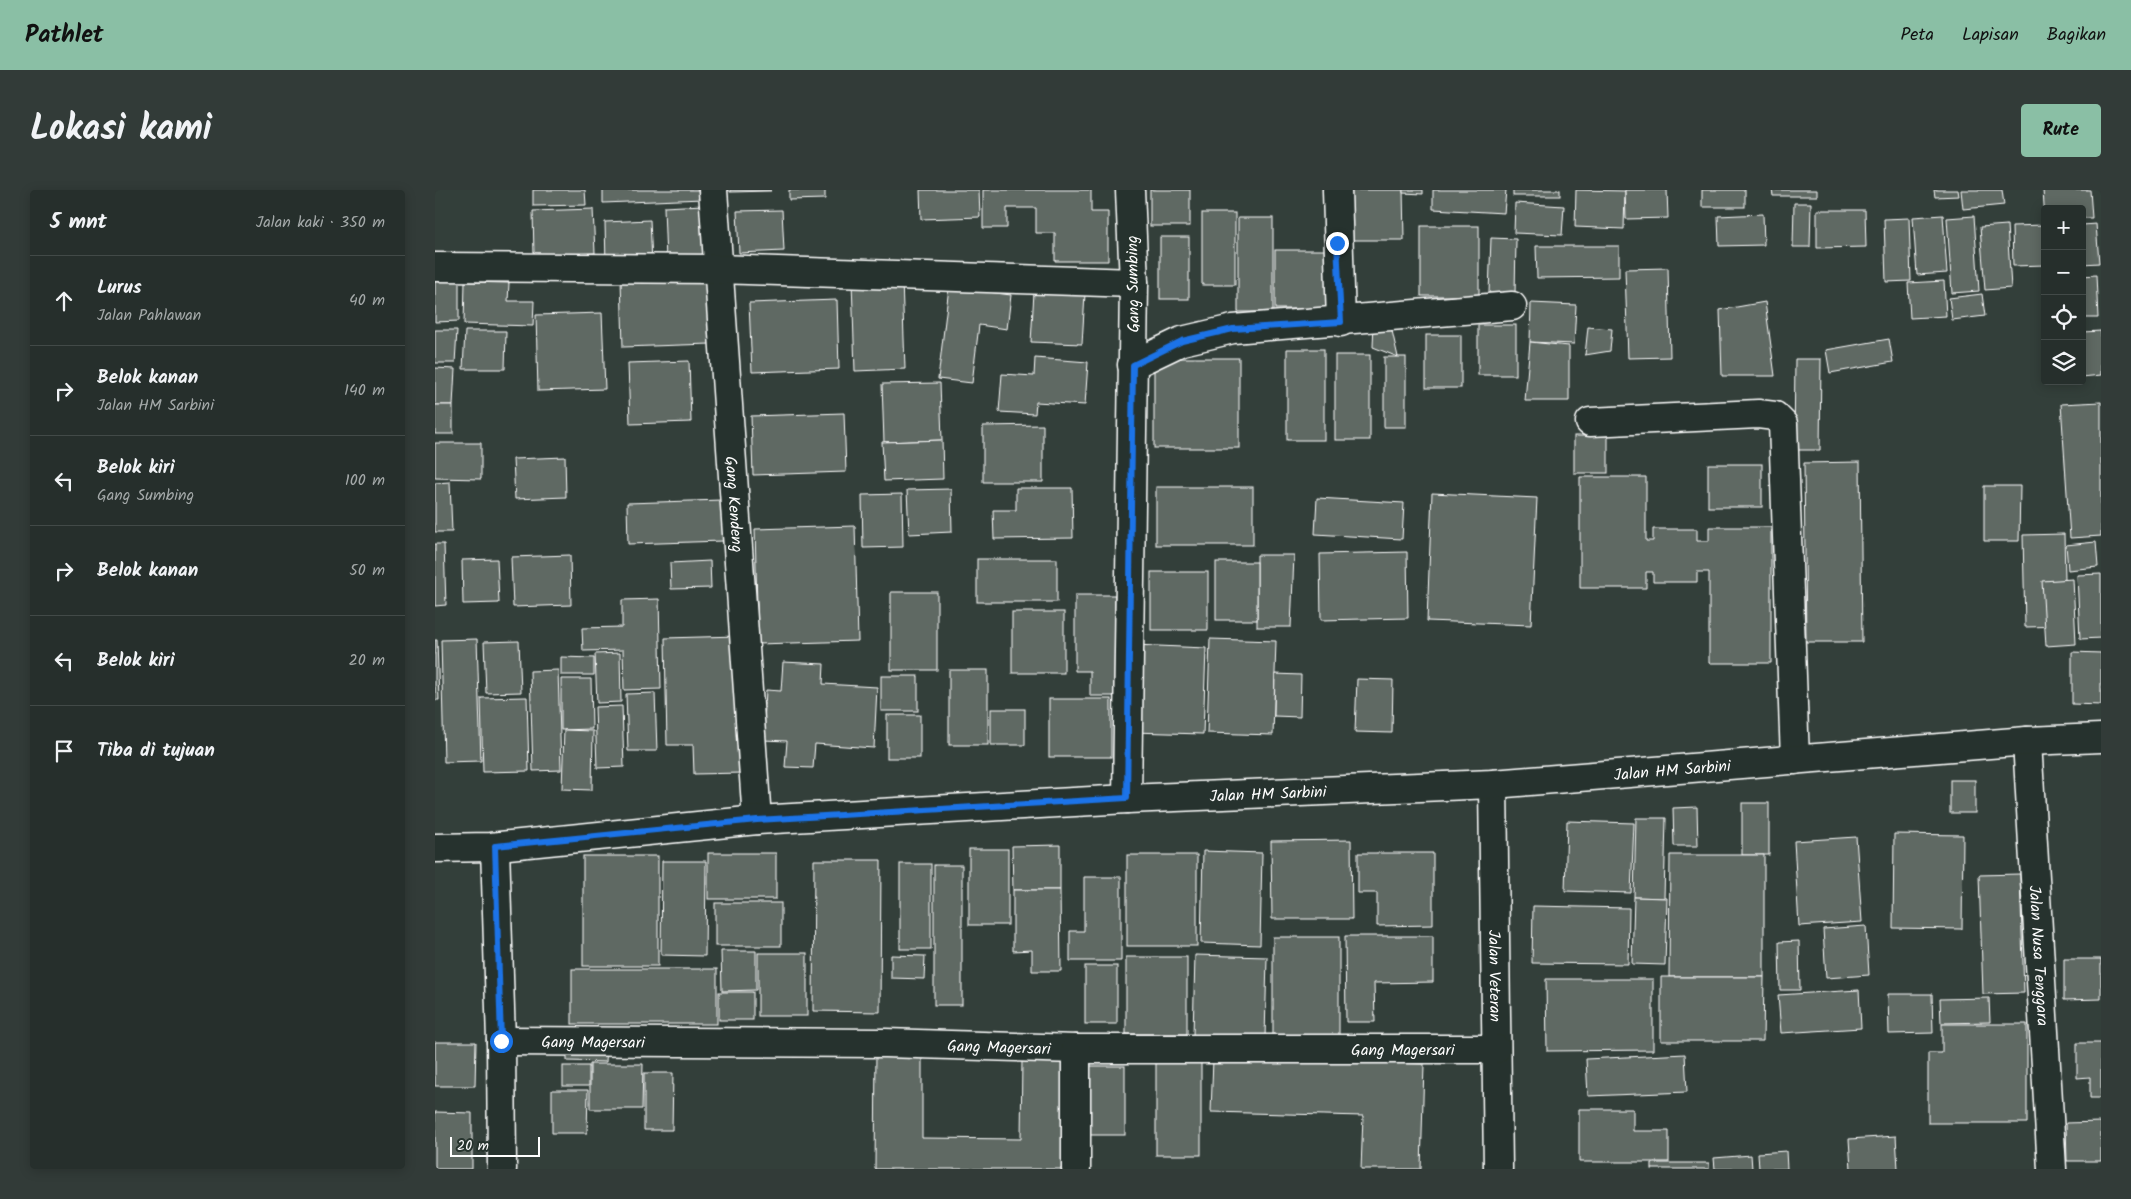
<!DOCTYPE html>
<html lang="id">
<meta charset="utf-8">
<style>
:root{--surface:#262f2c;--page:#323b38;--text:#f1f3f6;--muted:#a4a9a9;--line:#424a48;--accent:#8abfa5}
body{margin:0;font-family:Kalam,sans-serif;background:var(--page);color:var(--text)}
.controls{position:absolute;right:15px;top:15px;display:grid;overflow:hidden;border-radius:5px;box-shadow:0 2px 12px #0003}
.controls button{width:45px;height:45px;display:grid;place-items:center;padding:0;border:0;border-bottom:1px solid var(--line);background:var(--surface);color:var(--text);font:25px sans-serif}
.scale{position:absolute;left:15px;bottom:12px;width:90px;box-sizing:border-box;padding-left:5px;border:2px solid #fff;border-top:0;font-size:14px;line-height:18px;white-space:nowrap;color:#fff;-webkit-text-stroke:4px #26332d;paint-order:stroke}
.stop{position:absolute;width:15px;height:15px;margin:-11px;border:4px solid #1a73e8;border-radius:50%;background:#fff}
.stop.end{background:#1a73e8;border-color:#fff;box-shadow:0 1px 5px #0008}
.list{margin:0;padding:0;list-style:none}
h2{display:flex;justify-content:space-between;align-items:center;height:65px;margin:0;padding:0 20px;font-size:21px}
h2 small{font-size:16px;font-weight:400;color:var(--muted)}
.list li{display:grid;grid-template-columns:32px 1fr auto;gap:15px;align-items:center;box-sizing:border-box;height:90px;padding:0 20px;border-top:1px solid var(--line)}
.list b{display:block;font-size:19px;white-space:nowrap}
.list p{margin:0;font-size:16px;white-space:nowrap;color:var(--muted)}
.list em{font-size:16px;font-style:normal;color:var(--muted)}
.icon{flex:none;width:28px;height:28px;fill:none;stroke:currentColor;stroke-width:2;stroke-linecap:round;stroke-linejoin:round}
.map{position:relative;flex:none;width:1666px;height:979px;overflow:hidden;border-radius:5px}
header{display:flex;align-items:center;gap:30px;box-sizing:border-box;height:70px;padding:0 25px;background:var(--accent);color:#111}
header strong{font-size:24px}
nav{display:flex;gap:28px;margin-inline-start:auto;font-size:18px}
.intro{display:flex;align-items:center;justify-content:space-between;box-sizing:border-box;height:120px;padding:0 30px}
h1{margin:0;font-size:35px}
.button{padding:12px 22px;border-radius:5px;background:var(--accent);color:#111;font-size:18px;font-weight:700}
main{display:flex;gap:30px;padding:0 30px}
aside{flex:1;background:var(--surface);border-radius:5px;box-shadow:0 2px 12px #0003}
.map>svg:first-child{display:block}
.building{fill:#5f6964;stroke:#fff}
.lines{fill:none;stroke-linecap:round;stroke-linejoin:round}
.minor-casing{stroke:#fff;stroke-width:31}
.major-casing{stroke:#fff;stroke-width:31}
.minor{stroke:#26332d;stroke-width:28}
.major{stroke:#26332d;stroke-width:28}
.route{stroke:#1a73e8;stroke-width:6}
.labels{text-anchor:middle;stroke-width:4;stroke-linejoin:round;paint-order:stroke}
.street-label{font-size:16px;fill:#fff;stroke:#26332d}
</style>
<header>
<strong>Pathlet</strong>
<nav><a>Peta</a><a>Lapisan</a><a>Bagikan</a></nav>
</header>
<div class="intro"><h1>Lokasi kami</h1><a class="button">Rute</a></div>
<main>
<aside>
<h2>5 mnt<small>Jalan kaki · 350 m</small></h2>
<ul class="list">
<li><svg class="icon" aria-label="ahead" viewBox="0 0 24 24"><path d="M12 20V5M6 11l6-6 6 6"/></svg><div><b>Lurus</b><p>Jalan Pahlawan</p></div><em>40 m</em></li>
<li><svg class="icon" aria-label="right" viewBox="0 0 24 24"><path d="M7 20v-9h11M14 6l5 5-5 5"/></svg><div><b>Belok kanan</b><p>Jalan HM Sarbini</p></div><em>140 m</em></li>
<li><svg class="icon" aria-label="left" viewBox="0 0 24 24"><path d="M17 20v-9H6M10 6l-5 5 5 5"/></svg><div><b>Belok kiri</b><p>Gang Sumbing</p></div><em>100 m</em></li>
<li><svg class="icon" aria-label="right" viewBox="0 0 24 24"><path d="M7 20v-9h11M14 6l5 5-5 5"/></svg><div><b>Belok kanan</b></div><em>50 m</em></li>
<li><svg class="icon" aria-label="left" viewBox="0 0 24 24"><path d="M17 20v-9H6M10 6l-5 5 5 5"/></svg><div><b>Belok kiri</b></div><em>20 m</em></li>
<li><svg class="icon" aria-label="arrive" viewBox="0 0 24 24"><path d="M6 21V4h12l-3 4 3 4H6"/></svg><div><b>Tiba di tujuan</b></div></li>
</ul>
</aside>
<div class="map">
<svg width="1666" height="979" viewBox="0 0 1666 979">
<rect width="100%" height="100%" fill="#333f3a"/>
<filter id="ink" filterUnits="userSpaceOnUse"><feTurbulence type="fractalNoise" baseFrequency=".02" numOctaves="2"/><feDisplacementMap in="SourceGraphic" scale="10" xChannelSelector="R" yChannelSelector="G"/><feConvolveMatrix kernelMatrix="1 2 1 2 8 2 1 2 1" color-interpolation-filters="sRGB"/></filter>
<g filter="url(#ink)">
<!-- building -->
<g class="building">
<polygon points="98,0 150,0 151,15 98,16"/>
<polygon points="168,0 267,0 268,9 168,13"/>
<polygon points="295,0 335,0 336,1 295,2"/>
<polygon points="354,0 390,0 390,9 354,10"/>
<polygon points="485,0 544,0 545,27 486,29"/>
<polygon points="548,0 656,0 656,22 673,22 673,71 620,71 620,43 601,43 601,18 572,18 572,38 548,38"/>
<rect x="715" y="0" width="40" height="36"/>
<polygon points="913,0 968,0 969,50 913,50"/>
<polygon points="968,0 988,0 988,4 968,3"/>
<polygon points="998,0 1071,0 1069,23 998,19"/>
<rect x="1078" y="0" width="47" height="6"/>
<polygon points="1141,0 1190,1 1189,39 1140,37"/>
<polygon points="1190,0 1232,0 1233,28 1191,29"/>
<rect x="1267" y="0" width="43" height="17"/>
<polygon points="1337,0 1382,0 1382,6 1338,6"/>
<polygon points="1499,0 1523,0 1524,6 1500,7"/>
<polygon points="1526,0 1567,0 1569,15 1528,19"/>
<polygon points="1608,0 1655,0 1657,28 1647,28 1647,19 1610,19 1610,30"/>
<polygon points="1080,13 1129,16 1127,45 1079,43"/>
<polygon points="1359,13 1376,13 1375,57 1358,57"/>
<polygon points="268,15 270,70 231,71 229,17"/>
<polygon points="158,19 160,63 99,65 98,21"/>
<polygon points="347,20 349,61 304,63 302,21"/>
<polygon points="1382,20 1430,20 1431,57 1382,58"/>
<rect x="767" y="23" width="33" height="72"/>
<polygon points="1328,24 1329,55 1284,56 1283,26"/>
<polygon points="1508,25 1512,83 1482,85 1478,27"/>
<polygon points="1539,26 1544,101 1517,103 1512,28"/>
<rect x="803" y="28" width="35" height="94"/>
<polygon points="1474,28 1476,91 1451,92 1449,29"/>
<polygon points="215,30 217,73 171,74 170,32"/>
<polygon points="1661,34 1664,73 1647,74 1647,35"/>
<polygon points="1572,35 1576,98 1550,100 1545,37"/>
<polygon points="1610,35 1610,75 1578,76 1577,36"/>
<rect x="986" y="36" width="58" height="70"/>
<rect x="725" y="47" width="29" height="62"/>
<polygon points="1056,48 1081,49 1080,104 1054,103"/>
<polygon points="1101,56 1184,56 1184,87 1102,88"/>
<rect x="840" y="60" width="60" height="59"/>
<polygon points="1233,78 1235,167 1193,168 1190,79"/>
<polygon points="1661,85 1663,128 1647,128 1647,86"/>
<polygon points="273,87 275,154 188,157 186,90"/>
<polygon points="467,89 470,179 420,181 417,91"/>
<polygon points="0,91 24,91 24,131 0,132"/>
<polygon points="1509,91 1511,126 1475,128 1473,93"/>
<polygon points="30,92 74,93 73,111 99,111 98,136 29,134"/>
<polygon points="514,97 576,105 572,139 544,135 537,193 503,189"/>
<polygon points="599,102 650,104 647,154 596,152"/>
<polygon points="1547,104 1550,126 1517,130 1514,108"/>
<polygon points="402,110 404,179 317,182 314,113"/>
<polygon points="1330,112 1340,186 1287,186 1285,120"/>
<polygon points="1096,113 1141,115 1139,154 1095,152"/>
<polygon points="167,123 170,199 103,201 101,125"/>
<polygon points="939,132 955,132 963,167 938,157"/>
<rect x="1043" y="135" width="38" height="50"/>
<polygon points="1153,137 1177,139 1175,161 1150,165"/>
<polygon points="0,140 22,140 20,173 0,173"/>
<polygon points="30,141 71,141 70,179 28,179"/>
<polygon points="1666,141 1666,185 1647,187 1647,142"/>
<rect x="991" y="145" width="35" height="53"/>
<polygon points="1454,149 1458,172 1395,183 1391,160"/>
<polygon points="1095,152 1134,156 1134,211 1090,211"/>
<rect x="852" y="159" width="37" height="91"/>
<rect x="900" y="165" width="35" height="85"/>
<rect x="949" y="167" width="22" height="70"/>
<polygon points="600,168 653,172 650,215 601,212 600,224 564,222 567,184 599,186"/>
<rect x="719" y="168" width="85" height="90"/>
<polygon points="1360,169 1386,169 1385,260 1359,260"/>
<polygon points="254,171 256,232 195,234 193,173"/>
<polygon points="0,178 20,179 18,215 0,215"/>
<polygon points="505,193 507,250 449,252 447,194"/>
<polygon points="1666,212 1666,346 1635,348 1626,214"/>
<rect x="0" y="215" width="18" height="29"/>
<polygon points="409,223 411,282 318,285 316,226"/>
<polygon points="608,235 608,292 548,292 548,236"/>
<rect x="1139" y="246" width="34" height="37"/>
<polygon points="507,250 508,289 449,291 447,252"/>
<polygon points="0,253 46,253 46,289 0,288"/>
<polygon points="130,267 131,307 80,309 78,269"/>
<polygon points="1425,272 1427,452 1371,452 1369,273"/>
<rect x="1273" y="274" width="54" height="43"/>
<polygon points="1145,287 1211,287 1211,351 1218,351 1218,339 1262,339 1262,351 1274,351 1274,337 1336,337 1336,473 1274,473 1274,382 1262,382 1262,392 1218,392 1218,382 1211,382 1211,398 1145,398"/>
<polygon points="15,292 17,342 0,342 0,293"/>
<polygon points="1549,296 1585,296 1584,351 1549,351"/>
<rect x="721" y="297" width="97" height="58"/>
<polygon points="581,298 637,298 638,348 559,349 558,320 581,320"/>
<polygon points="516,299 517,342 474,344 472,300"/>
<polygon points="997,303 1102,308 1096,435 992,431"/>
<polygon points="467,304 468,357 428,358 427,305"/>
<polygon points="882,308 969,313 967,349 880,344"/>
<polygon points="287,310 288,351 193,354 192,313"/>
<polygon points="420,336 423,451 323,454 320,339"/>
<polygon points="1629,344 1631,436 1590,437 1588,345"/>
<polygon points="1661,352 1663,377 1633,380 1631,355"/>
<polygon points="0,354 9,354 11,415 0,416"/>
<polygon points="972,362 973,428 886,430 885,364"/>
<polygon points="135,365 136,415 78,417 76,367"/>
<polygon points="822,365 859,365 856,437 822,437"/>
<polygon points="62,369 64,413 28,414 27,370"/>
<rect x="542" y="369" width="80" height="43"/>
<polygon points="275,371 276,398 236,399 235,373"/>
<rect x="781" y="372" width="41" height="58"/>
<rect x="716" y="382" width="57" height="58"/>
<polygon points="1666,384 1666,448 1645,449 1642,385"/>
<polygon points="1638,389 1641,454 1611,456 1607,391"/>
<rect x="456" y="402" width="46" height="78"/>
<polygon points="640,405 680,405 679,506 655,506 655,481 640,481"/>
<polygon points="224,409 226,499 189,500 188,460 148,461 147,438 187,437 187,410"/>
<rect x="577" y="422" width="52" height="61"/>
<polygon points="303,446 307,583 259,584 258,555 232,555 230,448"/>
<polygon points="42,449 46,571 9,572 6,450"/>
<polygon points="775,449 841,451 838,545 772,543"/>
<polygon points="0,450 2,450 4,510 0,510"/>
<polygon points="84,451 86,502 51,503 49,452"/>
<polygon points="699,455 771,458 768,544 696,542"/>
<polygon points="1637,462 1666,463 1666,515 1637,514"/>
<polygon points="185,463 186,512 162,513 160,464"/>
<polygon points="126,467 159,468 159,485 126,485"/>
<polygon points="348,472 389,474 388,494 442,497 439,558 380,554 378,578 350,577 352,551 328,550 331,500 346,501"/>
<polygon points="123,480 126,580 98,581 95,481"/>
<rect x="514" y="480" width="39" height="75"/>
<polygon points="840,484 866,485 865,527 839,526"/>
<rect x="446" y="486" width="37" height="35"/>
<polygon points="126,489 156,489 157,539 126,540"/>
<polygon points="922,489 958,490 957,543 920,542"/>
<polygon points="220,503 222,561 193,561 191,504"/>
<polygon points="92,507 94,581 48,582 46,508"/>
<rect x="614" y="509" width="62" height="58"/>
<polygon points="187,516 189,577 162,578 160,517"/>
<rect x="556" y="519" width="34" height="36"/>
<rect x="452" y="525" width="33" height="43"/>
<polygon points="129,540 158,541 157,600 127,599"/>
<rect x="1515" y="590" width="25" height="33"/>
<rect x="1307" y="613" width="27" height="52"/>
<polygon points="1262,617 1263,656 1239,656 1238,618"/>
<polygon points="1201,628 1231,628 1229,708 1199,707"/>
<polygon points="1132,631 1199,633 1196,703 1130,701"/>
<polygon points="1459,644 1528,645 1527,739 1458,738"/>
<polygon points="1421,647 1427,732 1364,736 1359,651"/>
<polygon points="916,650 917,729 837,729 836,651"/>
<polygon points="625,655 625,700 578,700 577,656"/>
<rect x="534" y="659" width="39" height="76"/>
<polygon points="768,661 827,663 825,755 766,753"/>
<rect x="273" y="663" width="68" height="46"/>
<polygon points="923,663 998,663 998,735 942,736 942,703 923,703"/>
<rect x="692" y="665" width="70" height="91"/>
<polygon points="1235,665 1329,665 1329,787 1234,787"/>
<rect x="148" y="666" width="75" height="110"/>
<polygon points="379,670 446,670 445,822 378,821"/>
<polygon points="227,671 271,671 270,766 226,765"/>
<rect x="465" y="674" width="31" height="85"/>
<rect x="499" y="675" width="28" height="140"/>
<polygon points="1585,684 1589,803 1548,804 1544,685"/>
<polygon points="649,687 686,687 686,771 635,771 635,741 649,741"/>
<polygon points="578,700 625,700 626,781 597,781 597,760 578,761"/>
<polygon points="1199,707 1232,708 1230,775 1197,774"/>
<rect x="280" y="713" width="66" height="43"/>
<polygon points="1098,716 1194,718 1193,774 1097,773"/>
<polygon points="1431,736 1434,785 1391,788 1388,739"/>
<polygon points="910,746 998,746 998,792 939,793 940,832 911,832"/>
<rect x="838" y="747" width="66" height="98"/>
<polygon points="1364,751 1365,800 1345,800 1344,752"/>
<polygon points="286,761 321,761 321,800 287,801"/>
<rect x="323" y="763" width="49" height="63"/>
<polygon points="456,765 490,766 489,789 456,788"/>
<polygon points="760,765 832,767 830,848 758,846"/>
<rect x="691" y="767" width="61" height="77"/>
<polygon points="1629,769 1666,769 1666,809 1629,810"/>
<rect x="650" y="776" width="32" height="58"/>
<rect x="137" y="779" width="145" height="55"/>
<polygon points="1226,787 1329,787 1328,851 1226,851"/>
<polygon points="1111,789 1218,789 1218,860 1112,861"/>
<polygon points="1424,800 1426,838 1346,843 1343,805"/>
<rect x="284" y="802" width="34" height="28"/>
<polygon points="1453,804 1497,804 1498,843 1454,844"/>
<polygon points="1554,808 1555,832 1506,833 1505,809"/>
<polygon points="1507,834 1592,834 1592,933 1493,933 1493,863 1507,863"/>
<polygon points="132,851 172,852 171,872 132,871"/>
<polygon points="0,852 41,852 40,896 0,896"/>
<polygon points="1642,853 1666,853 1666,908 1655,908 1655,887 1642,888"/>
<polygon points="441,860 487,860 487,948 586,949 587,870 637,870 636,979 440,979"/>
<polygon points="1250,864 1252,902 1153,906 1151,869"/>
<polygon points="778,869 989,874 986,979 926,979 928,926 776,922"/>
<rect x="721" y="873" width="45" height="92"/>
<polygon points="155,874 208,874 207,919 155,919"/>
<rect x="128" y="876" width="26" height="20"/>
<rect x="650" y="876" width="40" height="69"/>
<polygon points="209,883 238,883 237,940 209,940"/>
<polygon points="117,900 153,900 152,943 117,943"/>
<polygon points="1144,919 1198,919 1198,941 1234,941 1234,972 1144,972"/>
<polygon points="0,922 37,923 37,979 0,979"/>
<polygon points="1666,932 1666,971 1632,971 1631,933"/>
<polygon points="1461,946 1463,979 1416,979 1414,949"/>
<polygon points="1351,961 1352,979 1324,979 1323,963"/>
<polygon points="1316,965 1317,979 1280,979 1279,968"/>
<rect x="1217" y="973" width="57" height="6"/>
</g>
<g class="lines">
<!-- minor casing -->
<g class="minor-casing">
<g id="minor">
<path id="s1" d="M278,0L322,630"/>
<polyline points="902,0 906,132"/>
<polyline points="0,77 283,79 699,93"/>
<polyline points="697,175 747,151 798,139 1077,116"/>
<polyline points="1155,232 1323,224 1340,226 1348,234 1360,570"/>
<path id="s2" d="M1592,551L1617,979"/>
<path id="s3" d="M1058,594L1063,979"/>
<polyline points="692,609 699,93 695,0"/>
<path id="s4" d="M66,851L450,853L641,859H1061"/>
<polyline points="641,859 641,979"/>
</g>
</g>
<!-- major casing -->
<g class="major-casing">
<g id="major">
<polyline points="60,657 66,851 67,979"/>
<path id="s5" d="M0,658L55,657L322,630L692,609L1058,594L1592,551L1666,548"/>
</g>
</g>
<!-- minor -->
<use href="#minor" class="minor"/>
<!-- major -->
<use href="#major" class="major"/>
</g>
</g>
<g class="lines" filter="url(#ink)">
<!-- route -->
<polyline class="route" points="66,851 60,656 322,630 692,608 698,175 747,151 798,139 906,132 902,53"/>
</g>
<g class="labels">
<!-- street labels -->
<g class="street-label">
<text transform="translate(697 94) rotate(-91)" y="6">Gang Sumbing</text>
<text dy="6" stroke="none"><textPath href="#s1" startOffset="315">Gang Kendeng</textPath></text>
<text dy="6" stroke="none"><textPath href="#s5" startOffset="1240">Jalan HM Sarbini</textPath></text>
<text dy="6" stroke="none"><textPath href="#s5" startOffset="835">Jalan HM Sarbini</textPath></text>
<text dy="6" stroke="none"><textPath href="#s2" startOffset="215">Jalan Nusa Tenggara</textPath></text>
<text dy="6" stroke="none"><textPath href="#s3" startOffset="192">Jalan Veteran</textPath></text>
<text dy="6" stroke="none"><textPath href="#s4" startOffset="92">Gang Magersari</textPath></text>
<text dy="6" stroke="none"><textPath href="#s4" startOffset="498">Gang Magersari</textPath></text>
<text dy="6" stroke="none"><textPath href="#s4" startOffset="902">Gang Magersari</textPath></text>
</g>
</g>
</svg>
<div class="controls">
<button>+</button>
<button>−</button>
<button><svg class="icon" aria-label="locate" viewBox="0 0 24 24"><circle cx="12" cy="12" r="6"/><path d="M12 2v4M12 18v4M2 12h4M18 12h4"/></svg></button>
<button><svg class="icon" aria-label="layers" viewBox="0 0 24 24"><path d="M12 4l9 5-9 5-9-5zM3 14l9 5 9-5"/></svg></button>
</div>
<div class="scale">20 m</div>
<div class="stop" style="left:66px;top:851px"></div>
<div class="stop end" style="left:902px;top:53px"></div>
</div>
</main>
